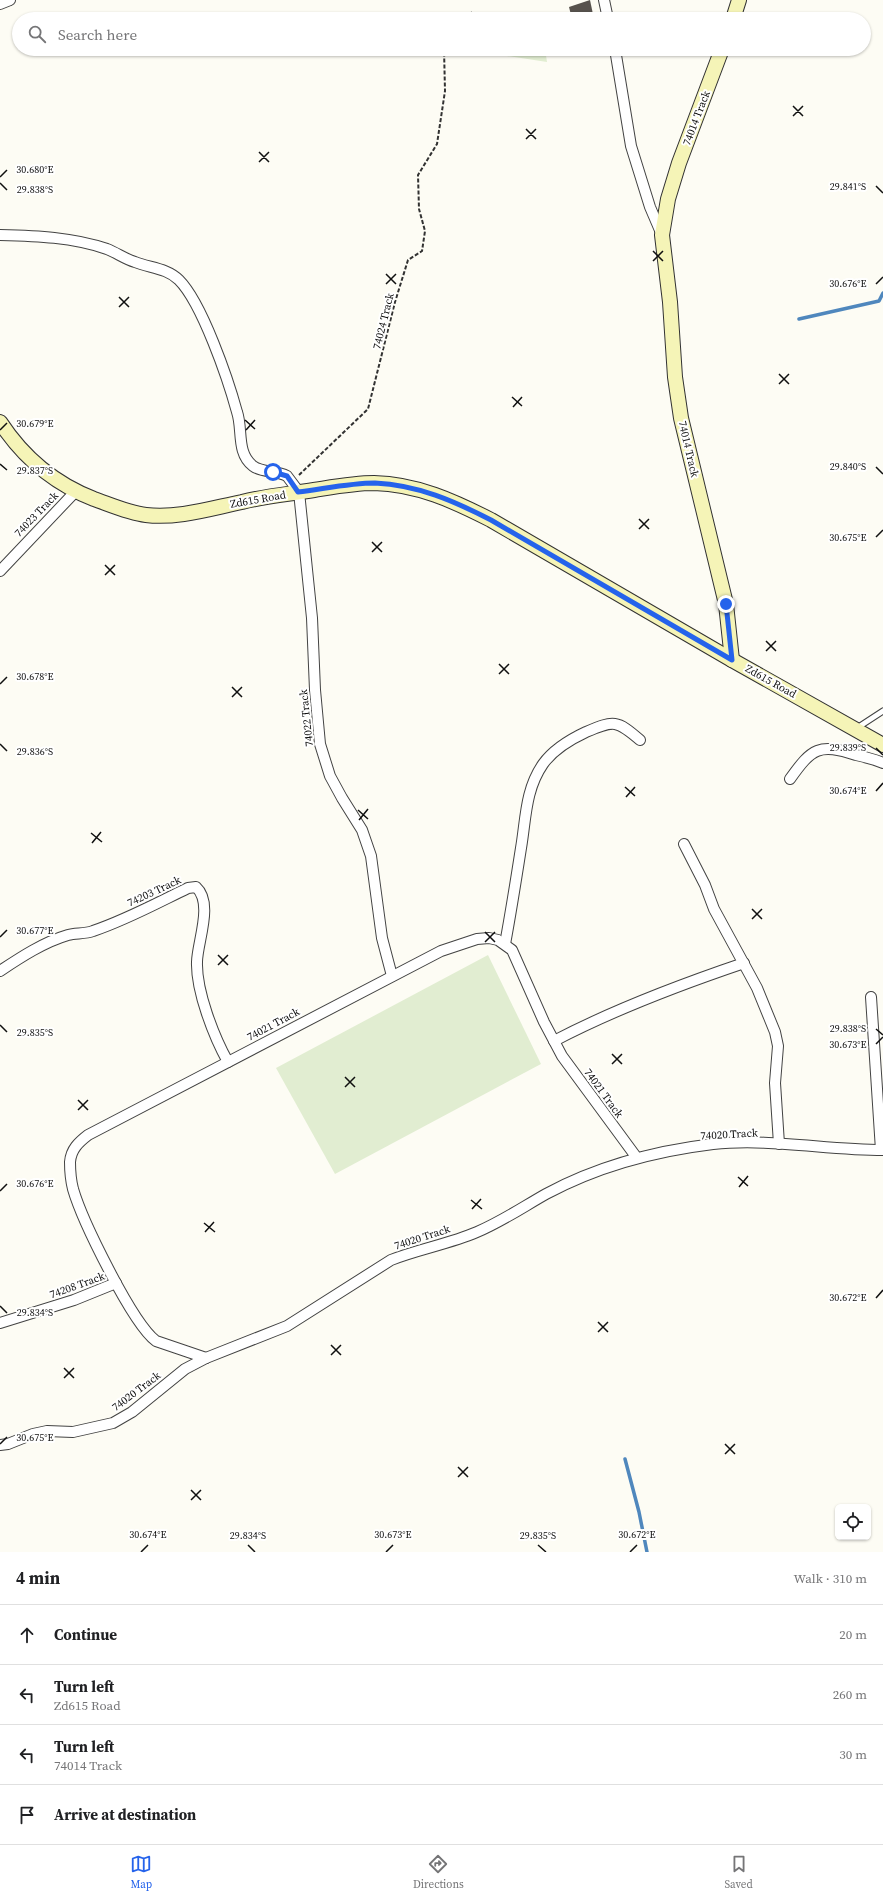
<!DOCTYPE html>
<meta charset="utf-8">
<style>
:root{--surface:#fff;--page:#f2f2f2;--text:#202124;--muted:#757577;--line:#e0e0e0;--accent:#2563eb}
body{margin:0;font-family:"Source Serif 4",serif;background:var(--page);color:var(--text)}
.controls{position:absolute;right:12px;bottom:12px;display:grid;overflow:hidden;border-radius:6px;box-shadow:0 1px 3px #0004}
.controls button{width:36px;height:36px;display:grid;place-items:center;padding:0;border:0;border-bottom:1px solid var(--line);background:var(--surface);color:var(--text);font:20px sans-serif}
.stop{position:absolute;width:12px;height:12px;margin:-9px;border:3px solid #2563eb;border-radius:50%;background:#fff}
.stop.end{background:#2563eb;border-color:#fff;box-shadow:0 1px 4px #0008}
.list{margin:0;padding:0;list-style:none}
h2{display:flex;justify-content:space-between;align-items:center;height:52px;margin:0;padding:0 16px;font-size:17px}
h2 small{font-size:13px;font-weight:400;color:var(--muted)}
.list li{display:grid;grid-template-columns:26px 1fr auto;gap:12px;align-items:center;box-sizing:border-box;height:60px;padding:0 16px;border-top:1px solid var(--line)}
.list b{display:block;font-size:15px;white-space:nowrap}
.list p{margin:0;font-size:13px;white-space:nowrap;color:var(--muted)}
.list em{font-size:13px;font-style:normal;color:var(--muted)}
.icon{flex:none;width:22px;height:22px;fill:none;stroke:currentColor;stroke-width:2;stroke-linecap:round;stroke-linejoin:round}
.map{position:relative;flex:none;width:883px;height:1552px;overflow:hidden}
.search{position:absolute;background:var(--surface);box-shadow:0 1px 3px #0004;left:12px;right:12px;top:12px;height:44px;display:flex;align-items:center;gap:10px;box-sizing:border-box;padding:0 14px;border-radius:22px;color:var(--muted);font-size:15px}
.sheet{height:292px;background:var(--surface)}
nav{display:flex;justify-content:space-around;align-items:center;box-sizing:border-box;height:56px;border-top:1px solid var(--line);background:var(--surface);font-size:11px;color:var(--muted)}
nav a{display:grid;justify-items:center;gap:2px}
nav .on{color:var(--accent)}
.map>svg:first-child{display:block}
.pitch{fill:#e1edd1}
.lines{fill:none;stroke-linecap:round;stroke-linejoin:round}
.stream{stroke:#4f87bd;stroke-width:3.5}
.building{fill:#57524d}
.lane-casing{stroke:#434343;stroke-width:7}
.street-casing{stroke:#434343;stroke-width:12}
.secondary-casing{stroke:#323232;stroke-width:16}
.path{stroke:#323232;stroke-width:2;stroke-dasharray:4 2;stroke-linecap:butt}
.lane{stroke:#fff;stroke-width:5}
.street{stroke:#fff;stroke-width:10}
.secondary{stroke:#f5f4b7;stroke-width:14}
.route{stroke:#2563eb;stroke-width:5}
.ticks{fill:none;stroke:#101010;stroke-width:1.5}
.labels{text-anchor:middle;stroke-width:4;stroke-linejoin:round;paint-order:stroke}
.street-label{font-size:11px;fill:#101010;stroke:#fff}
.ticks-label{font-size:10px;text-anchor:middle;fill:#101010;stroke:#fff;stroke-width:4;stroke-linejoin:round;paint-order:stroke}
</style>
<div class="map">
<svg width="883" height="1552" viewBox="0 0 883 1552">
<rect width="100%" height="100%" fill="#fdfcf4"/>
<!-- pitch -->
<g class="pitch">
<polygon points="468,49 545,49 547,62 468,50"/>
<polygon points="488,955 541,1064 335,1174 276,1068"/>
</g>
<g class="lines">
<!-- stream -->
<g class="stream">
<polyline points="799,319 879,301 883,293"/>
<polyline points="625,1459 639,1512 647,1552"/>
</g>
</g>
<!-- building -->
<g class="building">
<polygon points="590,0 594,19 572,19 569,7"/>
<polygon points="557,49 583,49 583,50 559,56"/>
</g>
<g class="lines">
<!-- lane casing -->
<g class="lane-casing">
<polyline id="lane" points="857,728 883,711"/>
</g>
<!-- street casing -->
<g class="street-casing">
<g id="street">
<polyline points="604,0 608,19"/>
<polyline points="0,4 10,0"/>
<polyline points="615,49 631,146 650,207 662,235"/>
<path d="M0,235C37,236 72,237 107,249C117,253 125,259 135,262C150,268 167,268 179,280C202,303 228,379 237,412C243,429 236,453 253,466C262,473 276,470 287,476L299,492L312,618L315,690L320,744L330,776L342,798L362,830L371,856L382,938L392,976"/>
<polyline points="0,571 75,492"/>
<path d="M790,779C812,748 819,743 856,755C865,757 874,759 883,763"/>
<polyline points="684,844 705,885 714,909 757,988 775,1032 778,1046 775,1083 779,1144"/>
<path d="M505,944C511,912 516,880 521,848C526,819 525,790 543,764C553,750 571,739 586,732C614,720 617,720 640,740"/>
<path d="M0,971C21,957 44,942 68,935C76,933 85,934 93,931C126,920 157,903 188,888L196,887C214,903 197,943 197,962C196,991 214,1037 228,1062"/>
<polyline points="871,997 881,1150"/>
<path d="M554,1041C615,1009 679,985 744,963"/>
<polyline points="0,1323 74,1300 116,1283"/>
<path d="M206,1358L156,1341C132,1323 82,1220 73,1189C71,1181 70,1171 70,1162C71,1149 79,1142 88,1135L441,951L477,939L489,938L498,940L512,950L544,1022L562,1056L637,1158"/>
<path d="M0,1445L8,1444L33,1434L47,1431L73,1432L113,1423L132,1412L185,1369L206,1358L287,1326L391,1260C419,1249 449,1244 477,1232C501,1222 523,1207 546,1194C598,1166 655,1151 713,1144C769,1138 827,1150 883,1150"/>
</g>
</g>
<!-- secondary casing -->
<g class="secondary-casing">
<g id="secondary">
<polyline points="733,19 739,0"/>
<polyline points="722,49 679,163 668,199 662,235 670,302 675,377 681,418 726,604 732,660"/>
<path d="M0,422C23,457 55,484 94,499C111,505 129,513 146,515C177,519 212,508 242,502C265,496 290,494 314,490C333,487 354,483 374,483C417,484 454,501 491,520L732,660L883,745"/>
</g>
</g>
<!-- path -->
<g class="path">
<polyline points="468,19 472,12"/>
<polyline points="299,475 368,409 395,302 408,260 422,251 425,231 419,209 418,175 437,144 445,91 444,49"/>
</g>
<!-- lane -->
<use href="#lane" class="lane"/>
<!-- street -->
<use href="#street" class="street"/>
<!-- secondary -->
<use href="#secondary" class="secondary"/>
</g>
<g class="lines">
<!-- route -->
<path class="route" d="M273,472L287,476L298,492C323,489 350,483 375,483C418,485 454,501 491,520L732,660L726,604"/>
</g>
<!-- ticks -->
<path class="ticks" d="M793,106L803,116M793,116L803,106M526,129L536,139M526,139L536,129M259,152L269,162M259,162L269,152M0,177L7,170M0,183L7,190M876,186L883,193M653,251L663,261M653,261L663,251M386,274L396,284M386,284L396,274M876,284L883,277M119,297L129,307M119,307L129,297M779,374L789,384M779,384L789,374M512,397L522,406M513,407L522,397M245,420L255,429M0,430L7,423M246,430L255,420M0,464L7,470M876,467L883,474M639,519L649,529M639,529L649,519M876,537L883,530M372,542L382,552M372,552L382,542M105,565L115,575M105,575L115,565M766,641L776,651M766,651L776,641M499,664L509,674M499,674L509,664M0,684L7,677M232,687L242,697M232,697L242,687M0,744L7,751M876,748L883,755M625,787L635,796M876,791L883,783M626,797L635,787M358,810L368,819M359,820L368,809M91,833L102,842M92,843L101,832M752,909L762,919M752,919L762,909M485,932L495,942M0,937L7,930M485,942L495,932M218,955L228,965M218,965L228,955M0,1025L7,1032M876,1029L883,1035M876,1044L883,1037M612,1054L622,1064M612,1064L622,1054M345,1077L355,1087M345,1087L355,1077M78,1100L88,1110M78,1110L88,1100M738,1177L748,1186M739,1187L748,1176M0,1191L7,1184M471,1200L482,1209M472,1209L481,1199M204,1223L215,1232M205,1232L214,1222M876,1298L883,1290M0,1306L7,1313M598,1322L608,1332M598,1332L608,1322M331,1345L341,1355M331,1355L341,1345M64,1368L74,1378M64,1378L74,1368M0,1444L7,1437M725,1444L735,1454M725,1454L735,1444M458,1467L468,1477M458,1477L468,1467M191,1490L201,1500M191,1500L201,1490M248,1545L255,1552M538,1545L546,1552M141,1552L148,1545M386,1552L393,1545M630,1552L637,1545"/>
<g class="labels">
<!-- street labels -->
<g class="street-label">
<text transform="translate(696 118) rotate(-69)" y="4">74014 Track</text>
<text transform="translate(383 321) rotate(-76)" y="4">74024 Track</text>
<text transform="translate(689 449) rotate(77)" y="4">74014 Track</text>
<text transform="translate(258 499) rotate(-10)" y="4">Zd615 Road</text>
<text transform="translate(36 514) rotate(-46)" y="4">74023 Track</text>
<text transform="translate(771 681) rotate(29)" y="4">Zd615 Road</text>
<text transform="translate(306 718) rotate(-96)" y="4">74022 Track</text>
<text transform="translate(154 891) rotate(-25)" y="4">74203 Track</text>
<text transform="translate(273 1024) rotate(-28)" y="4">74021 Track</text>
<text transform="translate(604 1093) rotate(54)" y="4">74021 Track</text>
<text transform="translate(729 1134) rotate(-3)" y="4">74020 Track</text>
<text transform="translate(422 1237) rotate(-18)" y="4">74020 Track</text>
<text transform="translate(77 1285) rotate(-20)" y="4">74208 Track</text>
<text transform="translate(136 1391) rotate(-37)" y="4">74020 Track</text>
</g>
</g>
<g class="ticks-label">
<text x="35" y="173">30.680°E</text>
<text x="848" y="190">29.841°S</text>
<text x="35" y="193">29.838°S</text>
<text x="848" y="287">30.676°E</text>
<text x="35" y="427">30.679°E</text>
<text x="848" y="470">29.840°S</text>
<text x="35" y="474">29.837°S</text>
<text x="848" y="541">30.675°E</text>
<text x="35" y="680">30.678°E</text>
<text x="848" y="751">29.839°S</text>
<text x="35" y="755">29.836°S</text>
<text x="848" y="794">30.674°E</text>
<text x="35" y="934">30.677°E</text>
<text x="848" y="1032">29.838°S</text>
<text x="35" y="1036">29.835°S</text>
<text x="848" y="1048">30.673°E</text>
<text x="35" y="1187">30.676°E</text>
<text x="848" y="1301">30.672°E</text>
<text x="35" y="1316">29.834°S</text>
<text x="35" y="1441">30.675°E</text>
<text x="148" y="1538">30.674°E</text>
<text x="393" y="1538">30.673°E</text>
<text x="637" y="1538">30.672°E</text>
<text x="248" y="1539">29.834°S</text>
<text x="538" y="1539">29.835°S</text>
</g>
</svg>
<div class="controls">
<button><svg class="icon" aria-label="locate" viewBox="0 0 24 24"><circle cx="12" cy="12" r="6"/><path d="M12 2v4M12 18v4M2 12h4M18 12h4"/></svg></button>
</div>
<div class="stop" style="left:273px;top:472px"></div>
<div class="stop end" style="left:726px;top:604px"></div>
<div class="search"><svg class="icon" aria-label="search" viewBox="0 0 24 24"><circle cx="10" cy="10" r="6"/><path d="M15 15l6 6"/></svg>Search here</div>
</div>
<section class="sheet">
<h2>4 min<small>Walk · 310 m</small></h2>
<ul class="list">
<li><svg class="icon" aria-label="ahead" viewBox="0 0 24 24"><path d="M12 20V5M6 11l6-6 6 6"/></svg><div><b>Continue</b></div><em>20 m</em></li>
<li><svg class="icon" aria-label="left" viewBox="0 0 24 24"><path d="M17 20v-9H6M10 6l-5 5 5 5"/></svg><div><b>Turn left</b><p>Zd615 Road</p></div><em>260 m</em></li>
<li><svg class="icon" aria-label="left" viewBox="0 0 24 24"><path d="M17 20v-9H6M10 6l-5 5 5 5"/></svg><div><b>Turn left</b><p>74014 Track</p></div><em>30 m</em></li>
<li><svg class="icon" aria-label="arrive" viewBox="0 0 24 24"><path d="M6 21V4h12l-3 4 3 4H6"/></svg><div><b>Arrive at destination</b></div></li>
</ul>
</section>
<nav>
<a class="on"><svg class="icon" aria-label="map" viewBox="0 0 24 24"><path d="M3 6l6-2 6 2 6-2v14l-6 2-6-2-6 2zM9 4v14M15 6v14"/></svg>Map</a>
<a><svg class="icon" aria-label="directions" viewBox="0 0 24 24"><path d="M12 3l9 9-9 9-9-9zM9 14v-3h6M13 9l2 2-2 2"/></svg>Directions</a>
<a><svg class="icon" aria-label="saved" viewBox="0 0 24 24"><path d="M7 4h10v16l-5-4-5 4z"/></svg>Saved</a>
</nav>
